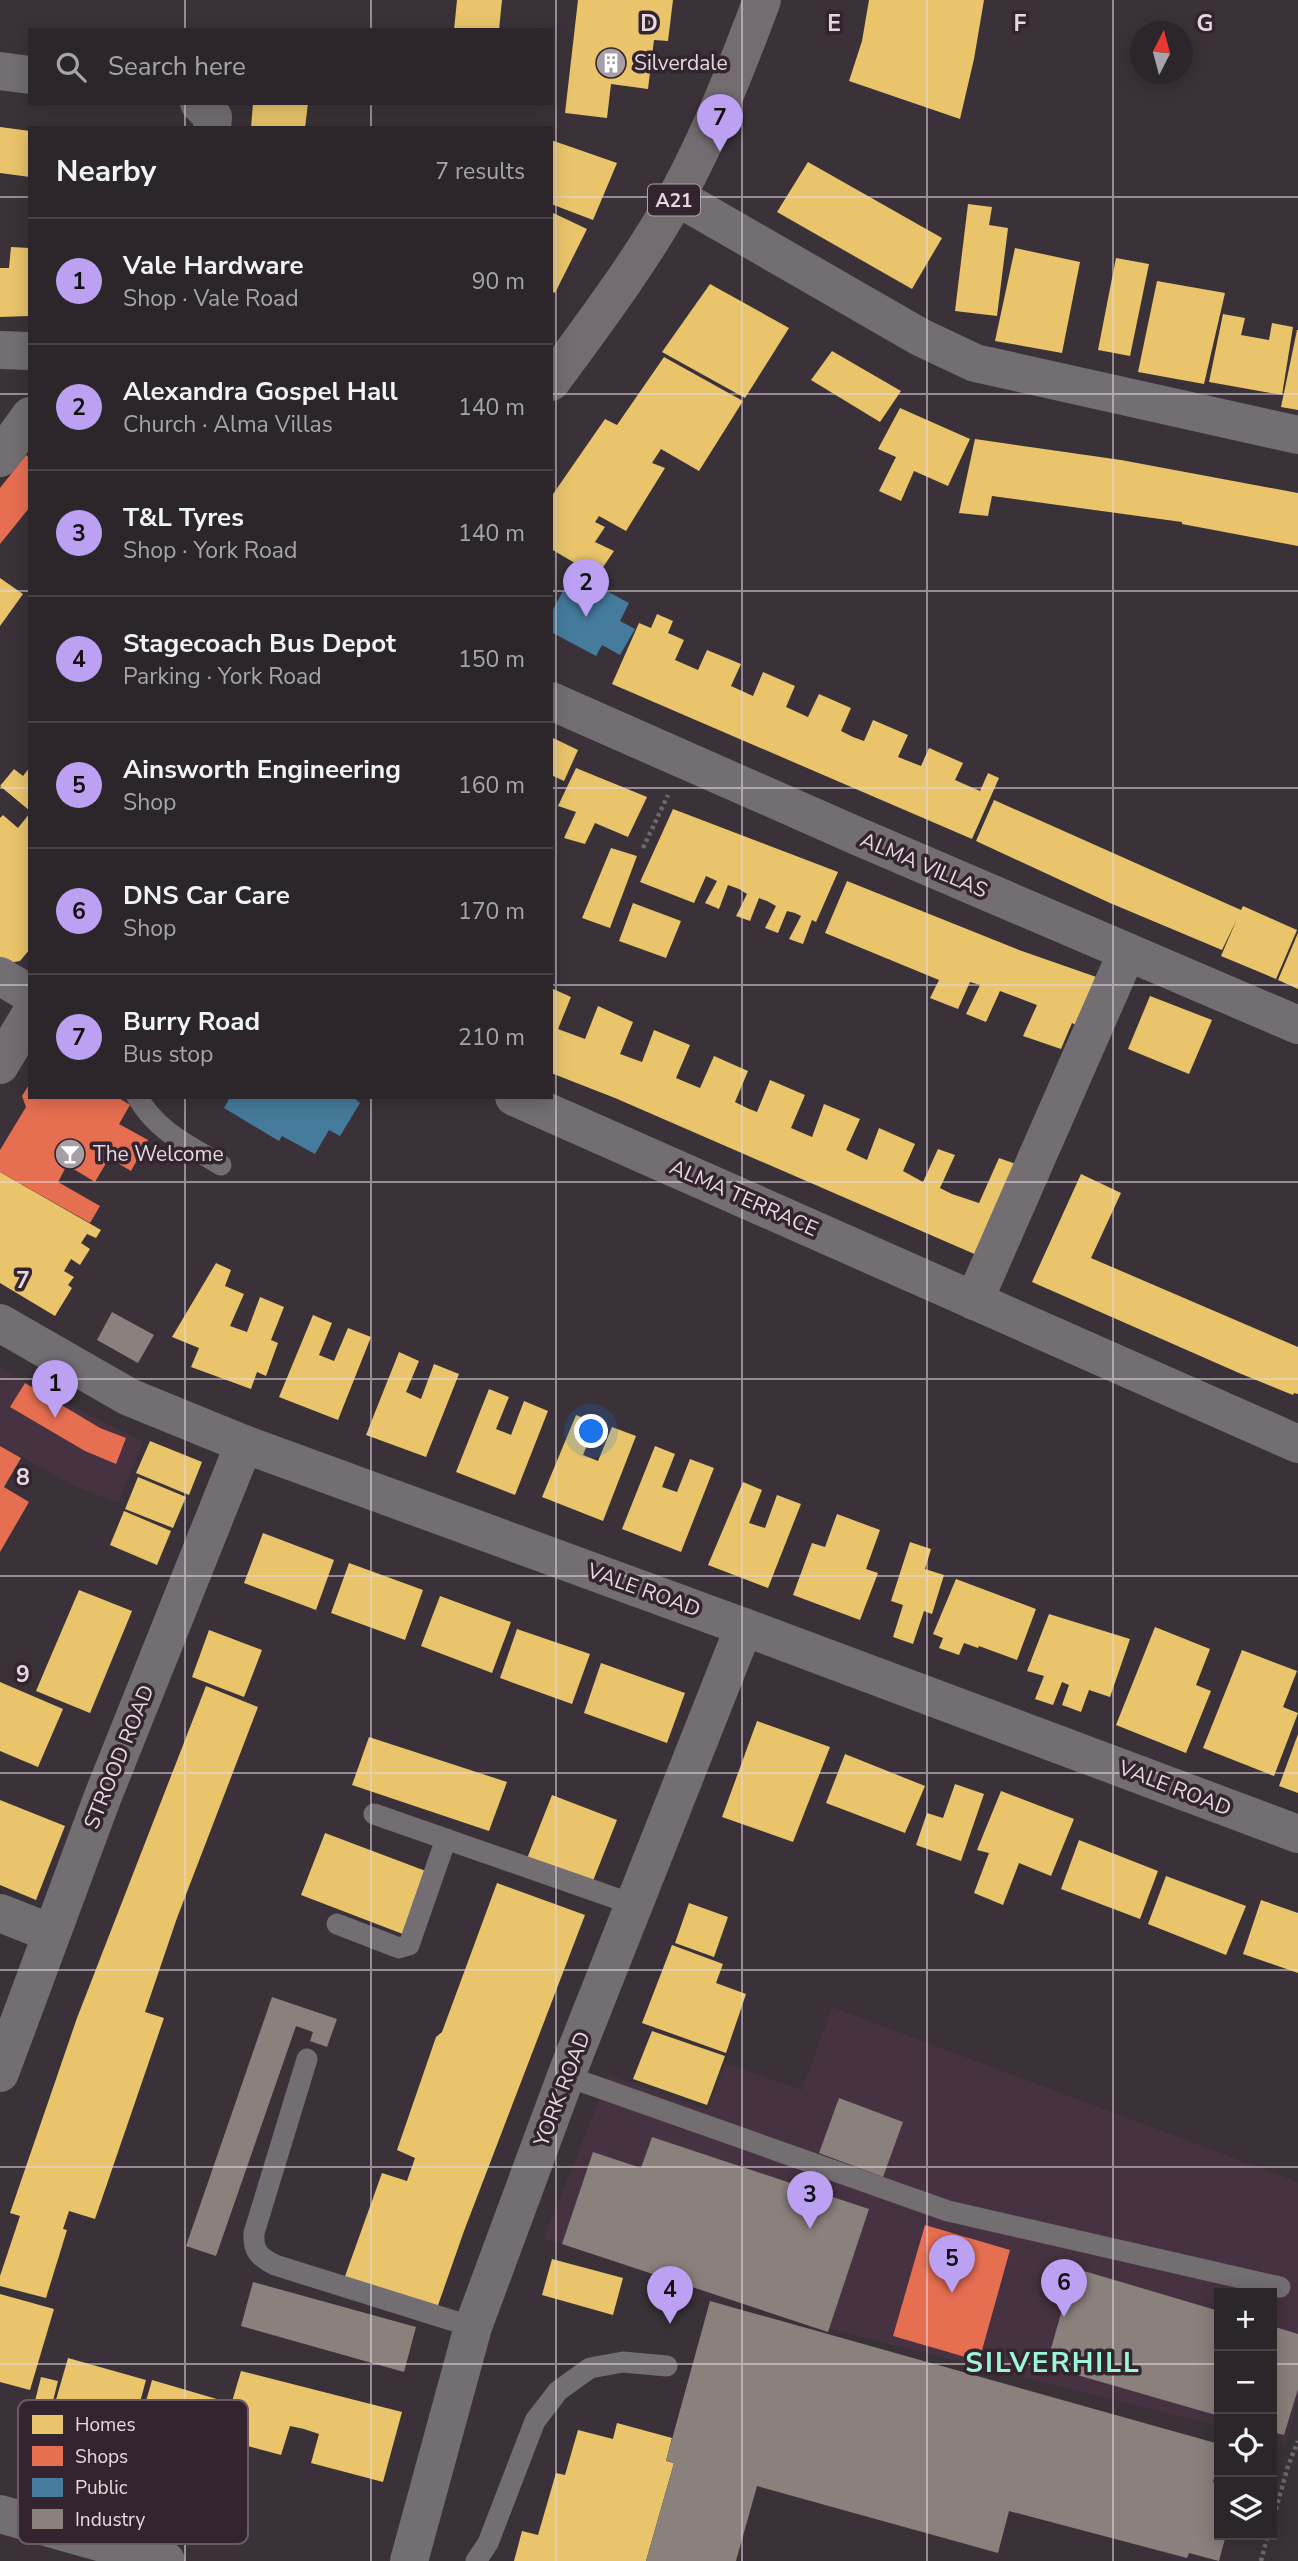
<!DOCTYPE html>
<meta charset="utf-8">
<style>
:root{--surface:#2c262a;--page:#383236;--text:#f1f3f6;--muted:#a6a5a8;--line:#484347;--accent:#bca0f2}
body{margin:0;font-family:"Nunito Sans",sans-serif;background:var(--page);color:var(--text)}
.controls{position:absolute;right:21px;bottom:21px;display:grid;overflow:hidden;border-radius:0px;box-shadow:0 4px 18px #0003}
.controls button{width:63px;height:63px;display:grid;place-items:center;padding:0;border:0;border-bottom:2px solid var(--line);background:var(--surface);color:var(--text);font:35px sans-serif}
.compass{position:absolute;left:1130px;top:21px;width:63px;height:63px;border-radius:50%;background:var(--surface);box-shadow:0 4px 18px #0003;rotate:6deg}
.you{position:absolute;left:592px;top:1432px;width:24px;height:24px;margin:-18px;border:5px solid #fff;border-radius:50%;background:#1a73e8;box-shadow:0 0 0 10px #1a73e833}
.badge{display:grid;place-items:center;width:46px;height:46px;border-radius:50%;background:var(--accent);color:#111;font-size:23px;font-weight:700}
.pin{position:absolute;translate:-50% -58px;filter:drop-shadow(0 2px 4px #0008)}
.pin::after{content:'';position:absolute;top:37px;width:24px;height:21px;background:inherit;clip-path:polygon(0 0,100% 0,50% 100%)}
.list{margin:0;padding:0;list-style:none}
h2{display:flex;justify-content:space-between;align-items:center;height:91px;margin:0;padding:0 28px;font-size:30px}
h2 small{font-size:23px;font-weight:400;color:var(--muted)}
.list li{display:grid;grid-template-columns:46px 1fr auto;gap:21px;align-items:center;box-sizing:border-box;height:126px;padding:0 28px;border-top:2px solid var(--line)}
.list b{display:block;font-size:26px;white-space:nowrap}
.list p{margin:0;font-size:23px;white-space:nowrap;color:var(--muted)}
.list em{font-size:23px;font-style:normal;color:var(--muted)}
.icon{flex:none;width:38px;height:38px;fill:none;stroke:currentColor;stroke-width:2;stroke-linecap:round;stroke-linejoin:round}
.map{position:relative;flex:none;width:1298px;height:2561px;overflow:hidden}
.search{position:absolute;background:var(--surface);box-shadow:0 4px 18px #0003;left:28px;top:28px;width:525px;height:77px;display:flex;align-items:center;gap:18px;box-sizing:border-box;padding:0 24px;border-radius:0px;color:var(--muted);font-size:26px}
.panel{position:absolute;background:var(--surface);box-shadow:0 4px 18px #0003;left:28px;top:126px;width:525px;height:973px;border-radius:0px}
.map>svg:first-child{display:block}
.built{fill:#463240}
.homes{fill:#e9c46a}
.shops{fill:#e76f51}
.public{fill:#457b9d}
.industry{fill:#8a817c}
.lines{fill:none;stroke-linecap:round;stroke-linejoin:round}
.path{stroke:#6d686b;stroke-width:4.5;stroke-dasharray:3.5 3.5;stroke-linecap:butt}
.service{stroke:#726e71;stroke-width:21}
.minor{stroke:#726e71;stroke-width:38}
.trunk{stroke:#736c71;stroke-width:38}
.grid{fill:none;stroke:#e4d9e0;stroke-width:2;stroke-opacity:0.55}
.labels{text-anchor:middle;stroke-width:7;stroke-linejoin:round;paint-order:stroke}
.shield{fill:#34242f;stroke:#afa3ab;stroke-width:2}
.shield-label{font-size:19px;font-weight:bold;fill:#e4d9e0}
.poi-label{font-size:21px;fill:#e4d9e0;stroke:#34242f;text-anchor:start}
.street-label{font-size:21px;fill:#e4d9e0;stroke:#34242f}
.district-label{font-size:28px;font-weight:bold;letter-spacing:2px;fill:#9bf7d6;stroke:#34242f}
.key{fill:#34242f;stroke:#695a64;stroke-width:2}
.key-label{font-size:19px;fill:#e4d9e0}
.grid-label{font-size:23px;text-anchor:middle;font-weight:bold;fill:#e4d9e0;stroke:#34242f;stroke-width:7;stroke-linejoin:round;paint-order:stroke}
</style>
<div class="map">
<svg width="1298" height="2561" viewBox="0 0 1298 2561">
<rect width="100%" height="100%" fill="#3a3238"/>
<!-- built -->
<g class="built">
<polygon points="0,1367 45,1393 143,1442 118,1503 70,1484 0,1445"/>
<polygon points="832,2007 1298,2182 1298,2400 1286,2443 1272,2439 1272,2293 1219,2293 1219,2426 836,2331 544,2238 609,2075 708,2110 725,2063 802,2090"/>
</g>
<!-- homes -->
<g class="homes">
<polygon points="457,0 502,0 499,30 454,30"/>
<polygon points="578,0 673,0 668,41 654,40 648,89 611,84 607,118 565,113"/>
<polygon points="869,0 984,0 974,59 960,119 849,81 862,41"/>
<polygon points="253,103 308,103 305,128 251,128"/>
<polygon points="0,127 30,131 30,177 0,173"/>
<polygon points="551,140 617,163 593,220 551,204"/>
<polygon points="808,162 942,238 912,289 777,212"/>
<polygon points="968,204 992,207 989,225 1008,228 997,316 955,311"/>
<polygon points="551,212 587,229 555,293 551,291"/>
<polygon points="11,247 30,248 30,316 0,317 0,268 9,268"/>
<polygon points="1015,248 1080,262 1062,353 995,341"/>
<polygon points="1116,258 1149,264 1130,356 1098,350"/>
<polygon points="1157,281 1225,293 1204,384 1138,372"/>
<polygon points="710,284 789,328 745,398 662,352"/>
<polygon points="1223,314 1245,318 1241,335 1269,340 1272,323 1293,327 1282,395 1209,382"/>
<polygon points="1297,330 1298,330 1298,410 1281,407"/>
<polygon points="832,351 901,391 880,422 811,380"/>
<polygon points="664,357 743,401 699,471 661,449 652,463 665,468 626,531 599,516 595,522 605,527 595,542 614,551 597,576 551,549 551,497 605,419 617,425"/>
<polygon points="900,408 970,439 948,486 914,471 901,501 879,491 896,457 878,449"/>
<polygon points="975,439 1121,460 1298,493 1298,546 1182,524 1182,522 992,496 988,516 959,513"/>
<polygon points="0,578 23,594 0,626"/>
<polygon points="657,614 673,621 668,633 684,640 675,660 698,670 707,650 741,664 731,686 753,696 763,672 795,686 786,707 808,717 819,694 851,708 841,731 853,737 864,741 873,720 908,735 898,757 921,766 929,748 963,763 955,780 980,791 988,773 999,778 972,839 612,684 639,623 651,628"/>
<polygon points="551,737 578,750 564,781 551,775"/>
<polygon points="30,767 30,811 0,786 14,769 23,776"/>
<polygon points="576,768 647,797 628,837 595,823 585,844 564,838 576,812 558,806"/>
<polygon points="994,800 1241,910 1243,906 1297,930 1276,979 1221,956 1237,919 1222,950 1110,903 976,841"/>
<polygon points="673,809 838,872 816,922 812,920 803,944 789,939 801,916 795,913 787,911 778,933 765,928 776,906 767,901 759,898 750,921 736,916 747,894 739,889 728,885 719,909 705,903 717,881 706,876 694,903 640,882"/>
<polygon points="30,813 30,949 20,961 8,963 0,957 0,818 3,815 18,828"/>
<polygon points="611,848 637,856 610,928 582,918"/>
<polygon points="847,881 1019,950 1102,979 1082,1028 1072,1023 1061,1049 1023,1036 1037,1005 1000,991 986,1022 966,1014 980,985 970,982 958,1009 930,998 939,980 825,933"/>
<polygon points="633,903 681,921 666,958 619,941"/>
<polygon points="1298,933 1298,989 1278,980"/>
<polygon points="551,988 571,997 558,1029 585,1039 598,1006 633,1022 620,1054 642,1062 654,1030 690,1045 676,1078 700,1088 714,1056 748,1071 735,1102 747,1108 757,1112 770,1080 805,1095 791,1128 812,1137 824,1104 860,1119 846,1150 867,1160 879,1128 915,1144 903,1171 923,1182 938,1149 955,1155 940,1188 952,1194 979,1203 999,1158 1019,1165 979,1256 615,1098 551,1073"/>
<polygon points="1150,996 1212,1020 1189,1074 1128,1049"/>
<polygon points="0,1172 101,1230 96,1238 87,1234 81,1243 90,1249 80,1265 71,1259 64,1271 74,1277 68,1285 72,1288 55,1316 0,1283"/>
<polygon points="1081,1174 1121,1193 1091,1258 1298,1347 1298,1394 1294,1393 1293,1395 1239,1373 1032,1282"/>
<polygon points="216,1263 231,1270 225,1286 244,1294 230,1326 247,1332 260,1297 284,1307 271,1340 278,1343 266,1376 257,1372 251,1389 191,1367 199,1348 172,1337"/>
<polygon points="313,1315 332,1323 319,1355 334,1361 348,1328 371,1337 338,1420 279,1397"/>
<polygon points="399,1352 419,1361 406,1392 421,1399 434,1364 459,1374 426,1457 366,1435"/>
<polygon points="489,1389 509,1397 496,1429 511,1435 524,1401 548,1411 515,1495 456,1472"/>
<polygon points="576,1415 596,1423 583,1455 598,1461 612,1427 636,1436 603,1521 542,1497"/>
<polygon points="150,1441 202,1462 189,1495 136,1473"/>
<polygon points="655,1446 675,1454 662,1487 677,1492 690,1459 714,1468 681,1552 622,1529"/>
<polygon points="138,1477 186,1497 173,1528 125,1509"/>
<polygon points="743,1482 762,1490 749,1523 765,1528 777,1495 801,1504 768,1588 708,1565"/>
<polygon points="124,1511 171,1531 157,1565 110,1545"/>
<polygon points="837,1514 880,1530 866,1569 878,1573 860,1620 793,1595 812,1543 825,1547"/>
<polygon points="263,1533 334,1560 316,1610 244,1583"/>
<polygon points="910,1542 931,1549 925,1569 944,1575 932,1614 924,1611 913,1644 893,1637 903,1605 891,1601"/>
<polygon points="349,1563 423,1590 405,1640 331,1613"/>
<polygon points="956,1579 1036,1609 1017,1660 979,1646 978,1648 964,1643 959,1655 939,1648 943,1638 933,1634"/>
<polygon points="79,1590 132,1611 90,1713 36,1691"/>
<polygon points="440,1596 511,1622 492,1673 421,1646"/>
<polygon points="1049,1614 1130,1639 1110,1697 1089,1690 1081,1712 1062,1705 1069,1685 1062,1682 1053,1705 1035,1699 1044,1676 1027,1671"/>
<polygon points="1155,1627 1210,1649 1196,1685 1211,1691 1186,1753 1116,1725"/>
<polygon points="517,1629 590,1654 572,1704 500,1678"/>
<polygon points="209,1630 262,1650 244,1697 192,1677"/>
<polygon points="1242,1650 1297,1671 1283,1707 1298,1713 1274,1776 1203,1748"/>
<polygon points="601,1663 685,1693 667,1743 584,1713"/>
<polygon points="0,1682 63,1709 38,1767 0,1751"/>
<polygon points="206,1686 258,1707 177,1918 145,2012 164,2018 95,2219 69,2211 63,2229 67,2230 46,2298 0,2286 0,2276 20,2216 10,2213 77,2018"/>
<polygon points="757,1721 830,1747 793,1842 722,1817"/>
<polygon points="1298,1734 1298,1793 1279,1786"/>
<polygon points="369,1737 507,1782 489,1831 352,1785"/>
<polygon points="845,1754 925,1786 905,1833 826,1803"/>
<polygon points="955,1784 984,1794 961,1861 916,1845 927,1813 943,1818"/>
<polygon points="1001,1791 1074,1819 1051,1876 1019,1863 1003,1905 974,1893 989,1853 977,1850"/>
<polygon points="552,1795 617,1820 591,1886 526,1861"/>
<polygon points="0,1800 65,1826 36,1900 0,1885"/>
<polygon points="325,1833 431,1873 408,1936 301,1895"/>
<polygon points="1079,1840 1158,1871 1140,1919 1061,1889"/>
<polygon points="1166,1876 1246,1906 1226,1955 1148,1924"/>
<polygon points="497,1883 585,1915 464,2231 436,2311 344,2279 382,2173 407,2181 415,2158 397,2150 436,2037 442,2032"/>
<polygon points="1261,1900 1298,1913 1298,1973 1243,1954"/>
<polygon points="689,1903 728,1917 714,1957 675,1943"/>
<polygon points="672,1945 723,1964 716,1983 746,1994 726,2053 642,2023"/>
<polygon points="652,2031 725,2056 707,2105 633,2079"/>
<polygon points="552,2259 623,2278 613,2315 542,2295"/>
<polygon points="0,2294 54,2309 30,2390 0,2382"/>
<polygon points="68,2358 146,2380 130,2439 51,2417"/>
<polygon points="241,2371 402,2412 383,2482 311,2463 319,2434 304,2429 290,2426 281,2455 221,2439"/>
<polygon points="41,2377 58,2381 52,2405 35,2401"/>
<polygon points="152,2380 227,2402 210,2461 135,2440"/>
<polygon points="617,2423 672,2438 666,2461 674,2463 646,2561 514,2561 522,2531 538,2535 556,2473 565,2475 578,2430 613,2439"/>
</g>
<!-- shops -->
<g class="shops">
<polygon points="26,455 30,458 30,507 0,544 0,488"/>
<polygon points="30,1083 30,1097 117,1097 130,1105 119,1124 148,1140 131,1171 109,1158 95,1182 67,1165 58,1182 100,1206 90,1223 0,1172 0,1150 26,1107 22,1096"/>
<polygon points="25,1383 100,1428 126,1438 116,1464 85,1451 10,1407"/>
<polygon points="0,1446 21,1458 4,1487 29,1502 0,1552"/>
<polygon points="925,2225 1010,2250 979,2361 893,2336"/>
</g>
<!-- public -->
<g class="public">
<polygon points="573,573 629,603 620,621 635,629 620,655 602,645 596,656 551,632 551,613"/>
<polygon points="226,1097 353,1097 360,1103 340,1136 329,1130 315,1154 282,1136 279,1141 224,1108 229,1099"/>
</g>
<!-- industry -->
<g class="industry">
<polygon points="112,1312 154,1335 138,1363 97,1340"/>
<polygon points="272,1997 337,2019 327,2047 310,2041 313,2032 296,2026 216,2256 186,2246"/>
<polygon points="839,2098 903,2122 883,2177 819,2153"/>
<polygon points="652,2137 869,2209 828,2332 562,2244 593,2152 641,2168"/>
<polygon points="1074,2268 1219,2311 1219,2416 1046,2366"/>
<polygon points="253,2282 416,2327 404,2372 241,2326"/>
<polygon points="710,2301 1219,2444 1219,2462 1213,2482 1219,2484 1219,2535 1226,2535 1219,2561 1189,2553 1187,2558 1009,2511 998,2553 757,2486 736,2561 646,2561 674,2463 666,2461"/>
<polygon points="1272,2326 1298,2334 1298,2389 1284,2435 1272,2432"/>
</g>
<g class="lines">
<!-- path -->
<g class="path">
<polyline points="643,848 668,795"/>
<polyline points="1272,2523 1288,2466 1298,2441"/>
<polyline points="1261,2561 1268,2535"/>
</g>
<!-- service -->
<g class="service">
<path d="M137,1097C159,1133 187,1144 221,1165"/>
<polyline points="374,1814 635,1905"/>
<polyline points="337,1924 399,1948 409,1945 446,1839"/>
<path d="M307,2059L254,2233C253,2251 259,2257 275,2265L473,2327"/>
<polyline points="566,2076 948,2211 1280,2287"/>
<polyline points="476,2561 488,2543 535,2421 558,2391 590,2368 623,2362 667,2366"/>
</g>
<!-- minor -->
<g class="minor">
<polyline points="0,71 30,75"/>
<polyline points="199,103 213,117 212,128"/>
<polyline points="677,197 920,337 975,363 1298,435"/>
<polyline points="0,350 30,351"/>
<polyline points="0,458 30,416"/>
<polyline points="551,701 857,836 1298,1025"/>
<polyline points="0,976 30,994"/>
<polyline points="514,1097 1298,1444"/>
<polyline points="974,1301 1127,952"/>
<polyline points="0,1323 129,1397 244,1444 744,1627 1298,1834"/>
<polyline points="0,1913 51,1933"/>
<polyline points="0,2073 103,1796 244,1444"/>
<polyline points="0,2514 166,2561"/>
<polyline points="409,2561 473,2327 566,2076 744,1627"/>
</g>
<!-- trunk -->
<g class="trunk">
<path d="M551,382C595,322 641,261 677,196C711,133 737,67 762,0"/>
<polyline points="0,1065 30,1015"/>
</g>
</g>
<!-- grid -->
<path class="grid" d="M185,0V30M371,0V30M556,0V2561M742,0V2561M927,0V2561M1113,0V2561M185,103V128M371,103V128M0,197H30M551,197H1298M0,394H30M551,394H1298M0,591H30M551,591H1298M0,788H30M551,788H1298M0,985H30M551,985H1298M185,1097V2561M371,1097V2561M0,1182H1298M0,1379H1298M0,1576H1298M0,1773H1298M0,1970H1298M0,2167H1298M0,2364H1219M1272,2364H1298"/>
<!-- icons -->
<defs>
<g id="building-disc" transform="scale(1.575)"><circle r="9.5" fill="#a89fa5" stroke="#34242f"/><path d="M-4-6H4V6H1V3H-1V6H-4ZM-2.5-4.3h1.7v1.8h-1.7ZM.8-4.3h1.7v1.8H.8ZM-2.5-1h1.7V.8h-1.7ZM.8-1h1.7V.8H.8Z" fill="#fff"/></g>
<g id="bar-disc" transform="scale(1.575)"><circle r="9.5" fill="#a89fa5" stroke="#34242f"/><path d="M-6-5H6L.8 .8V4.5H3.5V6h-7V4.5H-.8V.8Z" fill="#fff"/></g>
</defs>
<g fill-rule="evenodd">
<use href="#building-disc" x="611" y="63"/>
<use href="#bar-disc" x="70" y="1154"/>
</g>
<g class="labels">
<!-- shield labels -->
<rect class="shield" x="648" y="184.5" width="52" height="31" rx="5"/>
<g class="shield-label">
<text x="674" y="207">A21</text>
</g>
<!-- poi labels -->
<g class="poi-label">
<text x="634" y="70">Silverdale</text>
<text x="93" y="1161">The Welcome</text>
</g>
<!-- street labels -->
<g class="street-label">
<text transform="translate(924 865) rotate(23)" y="7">ALMA VILLAS</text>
<text transform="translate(744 1198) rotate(24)" y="7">ALMA TERRACE</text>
<text transform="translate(644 1590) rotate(20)" y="7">VALE ROAD</text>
<text transform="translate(119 1757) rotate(-68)" y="7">STROOD ROAD</text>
<text transform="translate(1175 1788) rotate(21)" y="7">VALE ROAD</text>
<text transform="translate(562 2089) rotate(-69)" y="7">YORK ROAD</text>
</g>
<!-- district labels -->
<g class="district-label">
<text x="1053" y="2372">SILVERHILL</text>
</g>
</g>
<!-- legend -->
<rect x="18" y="2400" width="230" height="144" rx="10" class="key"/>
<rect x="32" y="2415" width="31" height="19" fill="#e9c46a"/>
<rect x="32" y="2446" width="31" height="20" fill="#e76f51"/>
<rect x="32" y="2478" width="31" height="19" fill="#457b9d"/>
<rect x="32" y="2509" width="31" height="20" fill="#8a817c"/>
<g class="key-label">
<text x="75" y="2431">Homes</text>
<text x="75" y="2463">Shops</text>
<text x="75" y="2494">Public</text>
<text x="75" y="2526">Industry</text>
</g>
<g class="grid-label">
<text x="649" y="31">D</text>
<text x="834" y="31">E</text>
<text x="1020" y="31">F</text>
<text x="1205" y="31">G</text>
<text x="23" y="1288">7</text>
<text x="23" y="1485">8</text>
<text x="23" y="1682">9</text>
</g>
</svg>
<div class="controls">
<button>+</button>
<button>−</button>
<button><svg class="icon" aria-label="locate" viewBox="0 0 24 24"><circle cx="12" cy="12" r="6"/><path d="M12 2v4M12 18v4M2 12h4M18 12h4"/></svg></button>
<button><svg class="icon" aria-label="layers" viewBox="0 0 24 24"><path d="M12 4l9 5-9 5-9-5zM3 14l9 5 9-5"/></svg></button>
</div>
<svg class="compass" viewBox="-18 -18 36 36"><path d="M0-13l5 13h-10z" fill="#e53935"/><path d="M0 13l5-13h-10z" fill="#a6a5a8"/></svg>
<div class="you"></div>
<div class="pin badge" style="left:55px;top:1418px">1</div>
<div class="pin badge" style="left:586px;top:617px">2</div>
<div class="pin badge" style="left:810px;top:2229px">3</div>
<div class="pin badge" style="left:670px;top:2324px">4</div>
<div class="pin badge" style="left:952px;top:2293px">5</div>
<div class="pin badge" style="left:1064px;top:2317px">6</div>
<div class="pin badge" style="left:720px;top:152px">7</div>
<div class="search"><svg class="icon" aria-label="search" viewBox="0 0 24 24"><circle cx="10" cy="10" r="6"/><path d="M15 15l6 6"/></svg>Search here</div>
<section class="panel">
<h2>Nearby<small>7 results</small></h2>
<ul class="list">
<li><span class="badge">1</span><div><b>Vale Hardware</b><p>Shop · Vale Road</p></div><em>90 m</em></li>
<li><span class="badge">2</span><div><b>Alexandra Gospel Hall</b><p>Church · Alma Villas</p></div><em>140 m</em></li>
<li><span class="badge">3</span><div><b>T&amp;L Tyres</b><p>Shop · York Road</p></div><em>140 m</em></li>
<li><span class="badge">4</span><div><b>Stagecoach Bus Depot</b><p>Parking · York Road</p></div><em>150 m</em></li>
<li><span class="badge">5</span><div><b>Ainsworth Engineering</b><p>Shop</p></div><em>160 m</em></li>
<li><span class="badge">6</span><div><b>DNS Car Care</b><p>Shop</p></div><em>170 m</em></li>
<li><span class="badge">7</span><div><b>Burry Road</b><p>Bus stop</p></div><em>210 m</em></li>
</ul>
</section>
</div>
